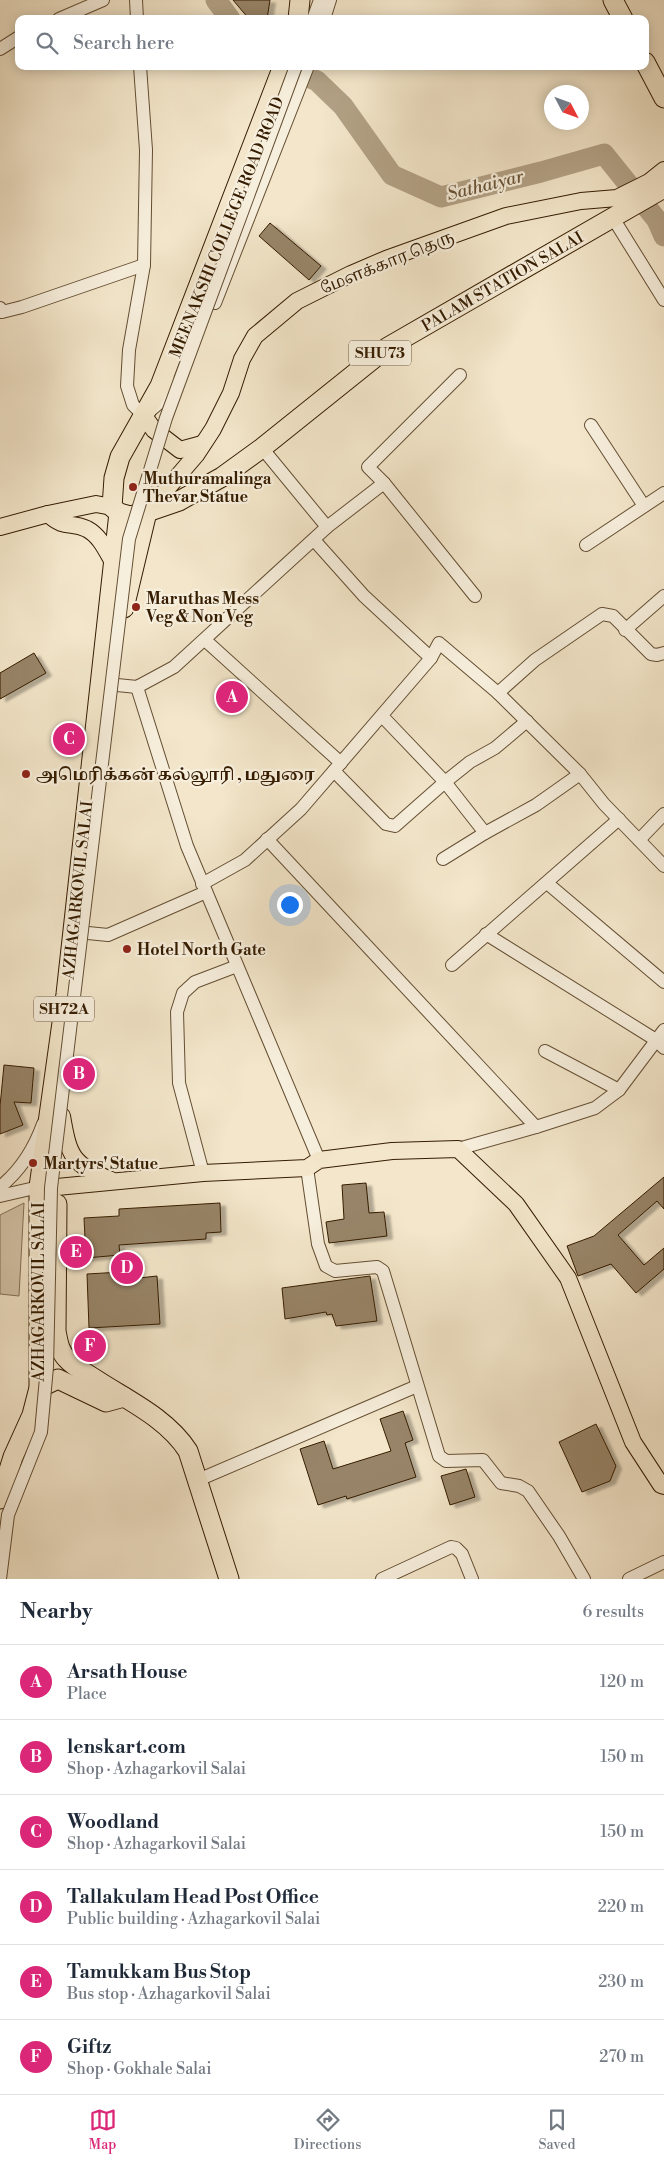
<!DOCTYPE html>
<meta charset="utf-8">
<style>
:root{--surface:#fff;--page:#f6f6f7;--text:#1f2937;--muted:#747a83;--line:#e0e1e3;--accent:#db2777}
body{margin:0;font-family:"Libre Bodoni","Noto Serif Tamil",serif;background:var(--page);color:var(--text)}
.compass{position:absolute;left:544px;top:85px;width:45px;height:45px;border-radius:50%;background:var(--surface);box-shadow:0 2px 12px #0003;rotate:131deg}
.you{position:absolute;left:289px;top:904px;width:18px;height:18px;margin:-12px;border:4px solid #fff;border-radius:50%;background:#1a73e8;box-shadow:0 0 0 8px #1a73e833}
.badge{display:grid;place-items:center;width:32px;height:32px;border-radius:50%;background:var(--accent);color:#fff;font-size:16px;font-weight:700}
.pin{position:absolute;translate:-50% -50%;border:2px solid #fff;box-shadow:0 1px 5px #0006}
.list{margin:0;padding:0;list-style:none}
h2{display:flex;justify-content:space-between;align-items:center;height:65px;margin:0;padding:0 20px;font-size:21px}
h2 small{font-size:16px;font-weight:400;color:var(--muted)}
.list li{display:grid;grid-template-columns:32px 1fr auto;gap:15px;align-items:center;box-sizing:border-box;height:75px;padding:0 20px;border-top:1px solid var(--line)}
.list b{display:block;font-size:19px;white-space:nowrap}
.list p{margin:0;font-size:16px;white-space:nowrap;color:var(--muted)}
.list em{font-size:16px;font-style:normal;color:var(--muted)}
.icon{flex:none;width:28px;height:28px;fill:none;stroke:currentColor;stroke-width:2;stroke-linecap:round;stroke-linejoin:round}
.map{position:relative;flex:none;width:664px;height:1579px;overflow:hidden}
.search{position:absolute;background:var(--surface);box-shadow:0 2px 12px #0003;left:15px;right:15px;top:15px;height:55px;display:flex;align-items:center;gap:12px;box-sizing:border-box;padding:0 18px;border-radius:10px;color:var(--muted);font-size:19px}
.sheet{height:515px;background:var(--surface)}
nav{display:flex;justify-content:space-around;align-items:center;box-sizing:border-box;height:70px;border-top:1px solid var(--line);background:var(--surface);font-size:14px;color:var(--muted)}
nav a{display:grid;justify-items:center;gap:2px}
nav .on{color:var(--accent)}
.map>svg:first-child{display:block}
.green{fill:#d3c4a8;stroke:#847054}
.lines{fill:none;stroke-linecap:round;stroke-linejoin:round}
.river{stroke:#b2a185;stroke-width:21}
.building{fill:#988569;stroke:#351c00;filter:url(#shadow)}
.minor-casing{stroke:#644e32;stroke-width:14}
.major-casing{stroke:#351c00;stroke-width:18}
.highway-casing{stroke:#351c00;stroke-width:21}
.minor{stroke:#f7efdd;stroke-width:12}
.major{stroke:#f3e6ca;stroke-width:16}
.highway{stroke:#f3e6ca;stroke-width:19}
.minor-bridge-casing{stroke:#644e32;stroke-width:14;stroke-linecap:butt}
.minor-bridge{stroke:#f7efdd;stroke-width:12}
.poi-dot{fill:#8f2418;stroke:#f7efdd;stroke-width:2}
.labels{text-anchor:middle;stroke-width:4.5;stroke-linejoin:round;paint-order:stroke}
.shield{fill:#f7efdd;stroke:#6f5b42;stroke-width:1}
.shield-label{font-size:15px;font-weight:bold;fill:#351c00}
.street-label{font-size:16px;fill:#351c00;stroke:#f7efdd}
.poi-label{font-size:16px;font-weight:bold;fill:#351c00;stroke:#f7efdd;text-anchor:start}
.water-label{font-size:18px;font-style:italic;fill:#675135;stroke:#f7efdd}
</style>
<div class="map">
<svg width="664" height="1579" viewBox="0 0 664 1579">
<defs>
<filter id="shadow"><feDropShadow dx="5.5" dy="3" stdDeviation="1" flood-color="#0004"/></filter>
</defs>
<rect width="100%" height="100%" fill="#f3e6ca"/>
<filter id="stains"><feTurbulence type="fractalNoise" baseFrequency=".004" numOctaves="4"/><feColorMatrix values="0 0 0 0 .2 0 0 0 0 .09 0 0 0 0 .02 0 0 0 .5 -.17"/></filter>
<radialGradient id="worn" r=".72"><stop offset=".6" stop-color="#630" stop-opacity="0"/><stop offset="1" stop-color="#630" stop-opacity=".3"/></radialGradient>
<!-- green -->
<polygon class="green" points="24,1203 19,1296 0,1294 0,1215"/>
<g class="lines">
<!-- river -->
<g class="river">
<polyline points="216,0 230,19"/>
<polyline points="284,66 317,81 343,106 392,175 441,197 541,172 604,154 657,220 664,236"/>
</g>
</g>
<!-- building -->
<g class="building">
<polygon points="233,0 270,0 267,19 249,19"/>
<polygon points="270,223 321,266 309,280 259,236"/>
<polygon points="34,653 46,673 0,699 0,673"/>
<polygon points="231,687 243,699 232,707 222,694"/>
<polygon points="4,1065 34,1068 31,1103 14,1102 23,1125 0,1134 0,1106"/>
<polygon points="664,1177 664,1209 657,1201 618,1235 644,1265 664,1248 664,1269 636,1293 611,1264 578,1276 567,1246 594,1236"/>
<polygon points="366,1183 369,1213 384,1212 387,1236 329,1243 326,1222 344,1219 342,1185"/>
<polygon points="220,1203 221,1232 206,1233 206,1239 119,1245 120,1255 86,1258 84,1218 119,1216 119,1209"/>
<polygon points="121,1272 121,1280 157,1276 160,1324 89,1328 87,1274"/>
<polygon points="370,1276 377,1321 336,1326 332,1314 327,1315 326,1312 285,1319 282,1288"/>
<polygon points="403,1411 413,1440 405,1443 416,1477 347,1499 346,1496 318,1505 300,1449 324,1441 333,1469 391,1451 380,1419"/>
<polygon points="596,1424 616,1466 610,1481 582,1492 559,1442"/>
<polygon points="466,1469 475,1497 450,1505 441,1476"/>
</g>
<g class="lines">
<!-- minor casing -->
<g class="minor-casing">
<g id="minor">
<polyline points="136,0 137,19"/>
<polyline points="59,19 103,0"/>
<polyline points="313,19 320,0"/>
<polyline points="324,19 330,0"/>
<polyline points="0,49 19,37"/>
<polyline points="140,66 146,150 144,265 129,350 127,386 133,405 144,416 166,397 179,380"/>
<polyline points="613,218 664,300"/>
<polyline points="215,303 308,66"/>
<polyline points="0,308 2,312 22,307 144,265"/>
<polyline points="591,425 644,506"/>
<polyline points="262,448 327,527"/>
<polyline points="384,483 475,596"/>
<polyline points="314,540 364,596 431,658"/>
<polyline points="586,545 664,493"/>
<polyline points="625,630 664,596"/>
<polyline points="205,640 341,763"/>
<polyline points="117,685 137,687 174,667 327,527 384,483 368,467 460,375"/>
<polyline points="137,687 187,846 319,1160"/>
<polyline points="498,693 535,660 602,614 613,616 651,654 657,655 664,653"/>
<polyline points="382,716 445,782 485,833"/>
<polyline points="334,771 386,824 395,826 445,782 470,762 495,748 527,721"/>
<polyline points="267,839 536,1127"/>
<polyline points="639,840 664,814"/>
<polyline points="443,859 485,833 536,805 580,774"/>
<polyline points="547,883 664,982"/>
<polyline points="202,884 245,860 301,809 431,658 439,643 498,693 580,774 604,804 664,866"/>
<polyline points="88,933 108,935 206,892"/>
<polyline points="486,934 656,1040 664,1048"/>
<polyline points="452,965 619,819"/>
<polyline points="545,1051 619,1090"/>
<polyline points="458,1149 536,1127 595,1108 619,1090 664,1030"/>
<polyline points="307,1168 318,1244 326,1266 335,1271 377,1267 383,1271 439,1456 446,1461 483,1460 501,1483 519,1486 528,1491 559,1536 584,1579"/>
<polyline points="203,1173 179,1083 177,1012 183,993 195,982 237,966"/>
<path d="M0,1187C21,1170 34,1149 43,1124"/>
<polyline points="0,1196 39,1187"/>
<polyline points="198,1480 417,1386"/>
<polyline points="382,1579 451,1547 456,1548 462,1554 472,1579"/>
<polyline points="629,1579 664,1562"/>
</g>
</g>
<!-- major casing -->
<g class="major-casing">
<g id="major">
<polyline points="144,416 154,430 180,450 202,444"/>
<polyline points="147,512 196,455 213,429 231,393 242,359 255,336 297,301 351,274 386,259 506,216 581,201 617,198 649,182 664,170"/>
<path d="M48,514C65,530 71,521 87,529C100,536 106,550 113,562"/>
<polyline points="0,527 48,514 96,504 112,507"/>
<path d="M62,1116C69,1157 72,1164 111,1180"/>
<polyline points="57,1187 203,1173 307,1168 319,1160 392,1151 458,1149 516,1204 568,1278 633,1442 661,1485 664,1486"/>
</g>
</g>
<!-- highway casing -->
<g class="highway-casing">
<g id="highway">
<polyline points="613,0 623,19"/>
<polyline points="298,19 300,0"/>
<polyline points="645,62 664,98"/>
<polyline points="283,66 160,386 120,457 114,478 112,507 119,513 130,516 147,512 179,501 222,477 262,448 388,347 664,188"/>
<polyline points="124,608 147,512"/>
<path d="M57,1204L56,1331C58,1341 59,1351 67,1359C74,1367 86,1373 95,1379C127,1400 167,1418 188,1451L229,1579"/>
<polyline points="39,1388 58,1379 106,1402 124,1397"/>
<polyline points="0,1499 13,1457 32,1415 39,1388 39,1187 66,994 119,513"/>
</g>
</g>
<!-- minor -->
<use href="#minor" class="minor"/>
<!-- major -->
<use href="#major" class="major"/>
<!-- highway -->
<use href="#highway" class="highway"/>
<!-- minor-bridge casing -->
<g class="minor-bridge-casing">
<polyline id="minor-bridge" points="0,1579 8,1515 41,1432 47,1367 51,1188 129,539 166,418 296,66"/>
</g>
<!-- minor-bridge -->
<use href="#minor-bridge" class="minor-bridge"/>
</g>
<!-- markers -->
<g class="poi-dot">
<circle cx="133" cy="487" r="5"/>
<circle cx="136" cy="607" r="5"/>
<circle cx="26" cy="774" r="5"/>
<circle cx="127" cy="949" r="5"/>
<circle cx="33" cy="1163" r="5"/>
</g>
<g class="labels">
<!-- shield labels -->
<g class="shield">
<rect x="349" y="340.5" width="62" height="25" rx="4"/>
<rect x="34" y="996.5" width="60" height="25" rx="4"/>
</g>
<g class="shield-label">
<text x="380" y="358">SHU73</text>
<text x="64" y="1014">SH72A</text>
</g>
<!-- street labels -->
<g class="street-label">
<text transform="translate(226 227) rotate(-68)" y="6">MEENAKSHI COLLEGE ROAD ROAD</text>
<text transform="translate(387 262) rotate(-22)" y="6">மேளக்கார தெரு</text>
<text transform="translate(502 281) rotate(-30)" y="6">PALAM STATION SALAI</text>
<text transform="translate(77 890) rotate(-84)" y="6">AZHAGARKOVIL SALAI</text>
<text transform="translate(38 1292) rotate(-90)" y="6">AZHAGARKOVIL SALAI</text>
</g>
<!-- poi labels -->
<g class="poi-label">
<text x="143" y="484">Muthuramalinga<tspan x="143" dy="18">Thevar Statue</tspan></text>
<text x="146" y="604">Maruthas Mess<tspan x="146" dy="18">Veg &amp; Non Veg</tspan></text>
<text x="36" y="780">அமெரிக்கன் கல்லூரி , மதுரை</text>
<text x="137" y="955">Hotel North Gate</text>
<text x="43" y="1169">Martyrs' Statue</text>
</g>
<!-- water labels -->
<g class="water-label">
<text transform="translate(485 185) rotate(-14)" y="6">Sathaiyar</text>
</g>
</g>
<rect width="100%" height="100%" filter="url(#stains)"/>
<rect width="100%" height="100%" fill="url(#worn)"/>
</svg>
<svg class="compass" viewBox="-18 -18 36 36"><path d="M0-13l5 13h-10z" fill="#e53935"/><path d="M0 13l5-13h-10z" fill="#747a83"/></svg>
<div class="you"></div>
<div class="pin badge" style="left:232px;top:697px">A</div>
<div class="pin badge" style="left:79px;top:1074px">B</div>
<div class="pin badge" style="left:69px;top:739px">C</div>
<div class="pin badge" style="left:127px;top:1268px">D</div>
<div class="pin badge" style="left:76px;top:1252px">E</div>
<div class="pin badge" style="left:90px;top:1346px">F</div>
<div class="search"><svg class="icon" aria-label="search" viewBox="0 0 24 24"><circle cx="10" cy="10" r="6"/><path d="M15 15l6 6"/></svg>Search here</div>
</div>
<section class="sheet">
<h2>Nearby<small>6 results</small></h2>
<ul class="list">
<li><span class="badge">A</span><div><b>Arsath House</b><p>Place</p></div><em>120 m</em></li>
<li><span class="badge">B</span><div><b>lenskart.com</b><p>Shop · Azhagarkovil Salai</p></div><em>150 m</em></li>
<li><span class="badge">C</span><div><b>Woodland</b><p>Shop · Azhagarkovil Salai</p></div><em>150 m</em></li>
<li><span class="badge">D</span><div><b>Tallakulam Head Post Office</b><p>Public building · Azhagarkovil Salai</p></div><em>220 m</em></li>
<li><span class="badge">E</span><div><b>Tamukkam Bus Stop</b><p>Bus stop · Azhagarkovil Salai</p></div><em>230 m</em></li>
<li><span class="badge">F</span><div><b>Giftz</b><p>Shop · Gokhale Salai</p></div><em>270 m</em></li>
</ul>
</section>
<nav>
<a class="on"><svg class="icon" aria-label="map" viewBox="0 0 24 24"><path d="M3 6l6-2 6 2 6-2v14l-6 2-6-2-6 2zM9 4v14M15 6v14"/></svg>Map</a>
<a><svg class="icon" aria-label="directions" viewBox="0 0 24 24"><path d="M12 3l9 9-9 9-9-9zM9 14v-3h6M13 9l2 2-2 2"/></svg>Directions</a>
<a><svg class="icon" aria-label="saved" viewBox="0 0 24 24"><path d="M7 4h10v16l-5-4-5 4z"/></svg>Saved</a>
</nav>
